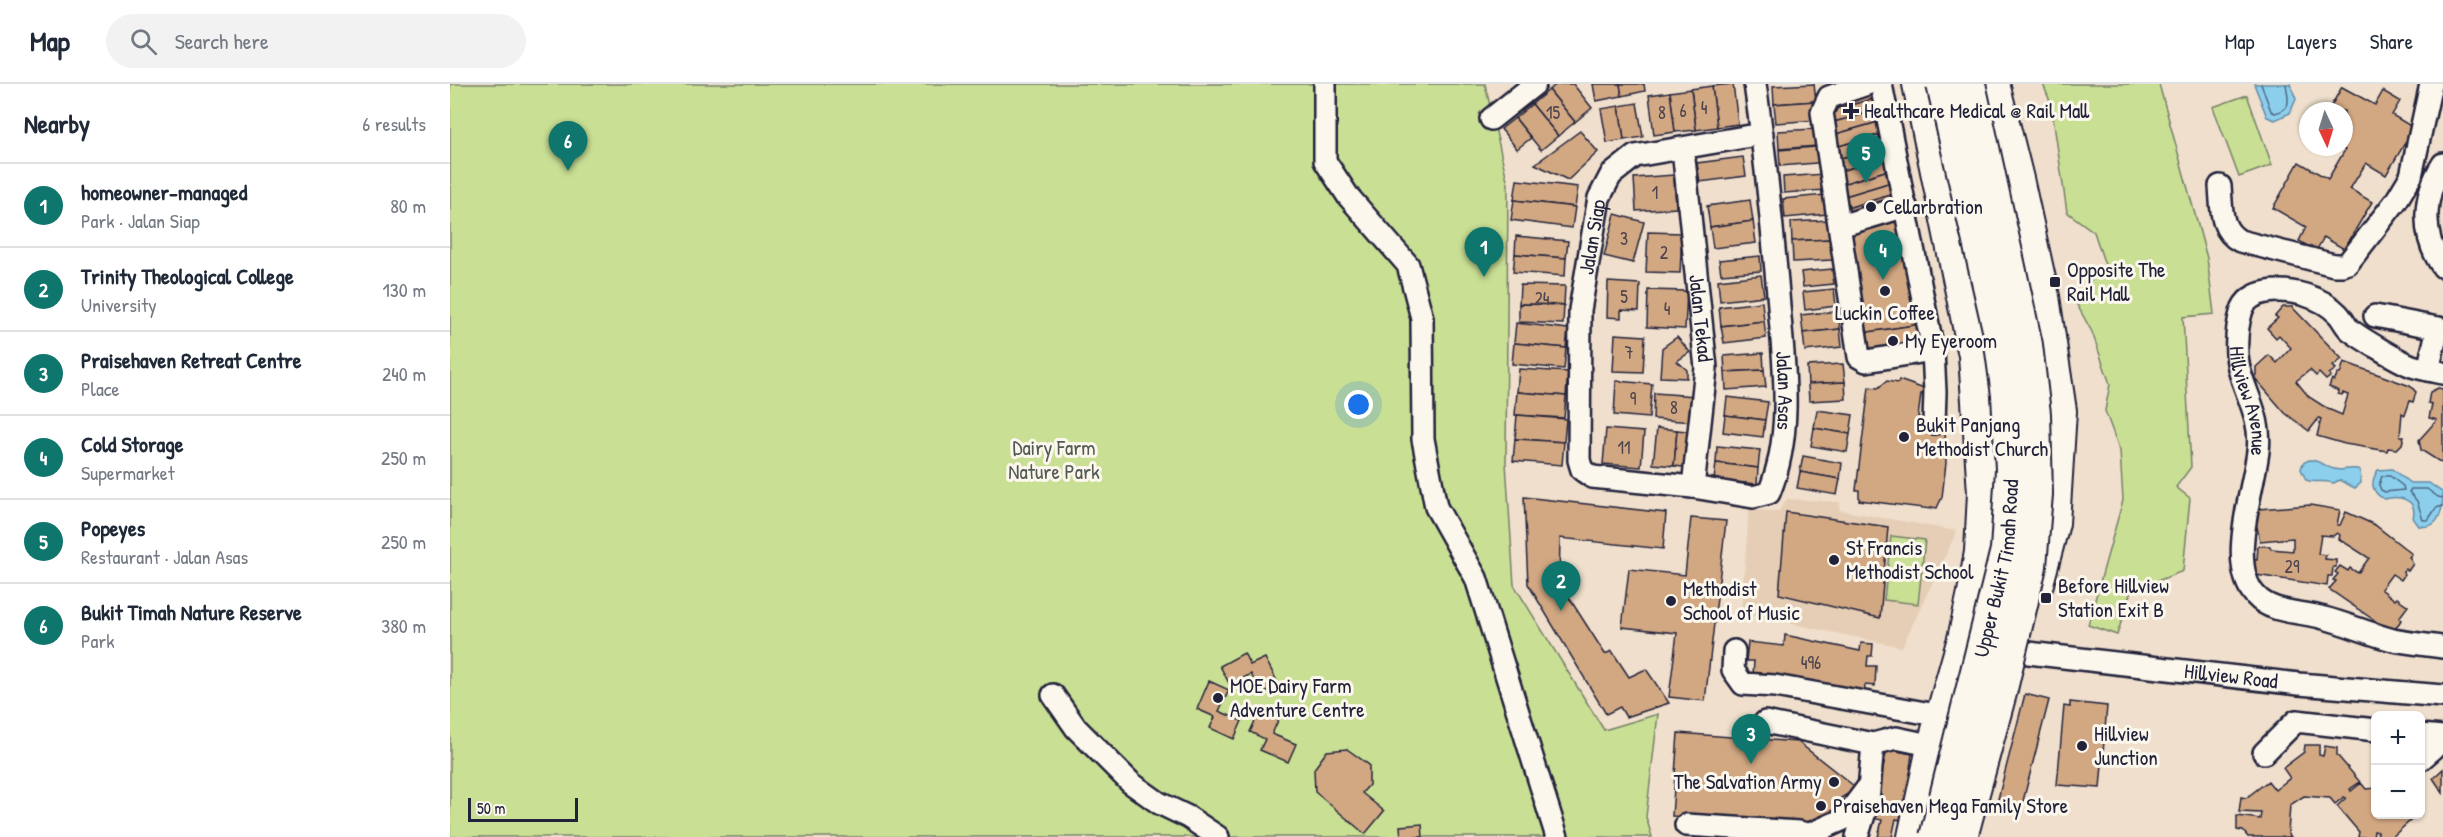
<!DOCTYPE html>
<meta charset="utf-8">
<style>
:root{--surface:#fff;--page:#f2f2f3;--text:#1f2937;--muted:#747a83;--line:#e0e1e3;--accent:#0f766e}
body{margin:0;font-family:"Patrick Hand",sans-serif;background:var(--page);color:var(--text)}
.controls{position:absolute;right:18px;bottom:18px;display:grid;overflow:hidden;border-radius:9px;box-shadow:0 2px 4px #0004}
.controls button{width:54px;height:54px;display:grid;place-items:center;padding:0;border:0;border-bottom:2px solid var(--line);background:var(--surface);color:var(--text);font:30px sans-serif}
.compass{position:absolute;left:1849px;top:18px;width:54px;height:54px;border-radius:50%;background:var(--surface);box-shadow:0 2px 4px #0004;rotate:176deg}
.scale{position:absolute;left:18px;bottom:15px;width:110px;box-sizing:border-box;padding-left:6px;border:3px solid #22223b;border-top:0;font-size:16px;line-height:21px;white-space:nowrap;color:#22223b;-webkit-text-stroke:4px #fbf7ec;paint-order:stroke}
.you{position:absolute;left:909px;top:321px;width:21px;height:21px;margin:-15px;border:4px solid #fff;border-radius:50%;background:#1a73e8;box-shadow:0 0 0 9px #1a73e833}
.badge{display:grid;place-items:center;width:39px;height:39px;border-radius:50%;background:var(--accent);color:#fff;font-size:20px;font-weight:700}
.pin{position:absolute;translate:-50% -50px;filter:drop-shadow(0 2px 3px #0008)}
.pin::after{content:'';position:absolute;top:32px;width:21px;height:18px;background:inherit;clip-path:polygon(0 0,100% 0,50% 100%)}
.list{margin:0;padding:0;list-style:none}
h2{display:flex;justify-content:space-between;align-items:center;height:78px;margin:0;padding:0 24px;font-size:26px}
h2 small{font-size:20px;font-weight:400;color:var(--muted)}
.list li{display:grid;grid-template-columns:39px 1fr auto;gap:18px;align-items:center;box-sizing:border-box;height:84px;padding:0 24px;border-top:2px solid var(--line)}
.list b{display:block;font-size:22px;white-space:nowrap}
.list p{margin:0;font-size:20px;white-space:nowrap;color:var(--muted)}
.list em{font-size:20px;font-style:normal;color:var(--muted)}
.icon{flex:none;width:33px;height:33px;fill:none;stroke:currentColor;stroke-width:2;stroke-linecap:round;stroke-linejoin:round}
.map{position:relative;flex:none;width:1993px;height:753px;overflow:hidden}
header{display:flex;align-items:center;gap:36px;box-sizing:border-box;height:84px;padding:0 30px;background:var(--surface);border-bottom:2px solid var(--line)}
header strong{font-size:28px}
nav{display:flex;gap:33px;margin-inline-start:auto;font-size:21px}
.search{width:420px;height:54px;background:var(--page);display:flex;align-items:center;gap:15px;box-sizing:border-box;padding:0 21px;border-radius:33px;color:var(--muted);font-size:22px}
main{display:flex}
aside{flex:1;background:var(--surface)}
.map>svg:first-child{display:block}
.built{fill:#e6ceb6}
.green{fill:#c9df94;stroke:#768068;stroke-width:1.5}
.water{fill:#8ccfed;stroke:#628aa6;stroke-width:1.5}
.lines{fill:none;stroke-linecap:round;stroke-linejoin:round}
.shore{stroke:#4c6782;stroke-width:1.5}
.building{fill:#d2a883;stroke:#22223b;stroke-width:1.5}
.minor-casing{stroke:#22223b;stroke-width:26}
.highway-casing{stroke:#22223b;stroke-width:36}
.minor{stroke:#fbf7ec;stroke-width:21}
.highway{stroke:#fbf7ec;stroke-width:32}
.highway-bridge-casing{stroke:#22223b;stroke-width:36;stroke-linecap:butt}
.highway-bridge{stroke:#fbf7ec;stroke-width:32}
.poi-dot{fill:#22223b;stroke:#fbf7ec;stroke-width:2}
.labels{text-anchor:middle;stroke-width:6;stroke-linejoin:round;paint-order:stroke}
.number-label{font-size:18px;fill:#4e444d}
.poi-label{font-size:21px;fill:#22223b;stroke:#fbf7ec;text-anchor:start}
.street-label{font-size:21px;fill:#22223b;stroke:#fbf7ec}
.park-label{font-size:21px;fill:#545b56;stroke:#fbf7ec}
</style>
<header>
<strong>Map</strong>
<div class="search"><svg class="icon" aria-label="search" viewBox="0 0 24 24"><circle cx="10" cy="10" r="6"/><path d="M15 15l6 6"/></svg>Search here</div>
<nav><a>Map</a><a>Layers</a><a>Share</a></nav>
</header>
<main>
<aside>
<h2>Nearby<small>6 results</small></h2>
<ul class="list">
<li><span class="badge">1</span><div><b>homeowner-managed</b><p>Park · Jalan Siap</p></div><em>80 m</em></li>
<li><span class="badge">2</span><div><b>Trinity Theological College</b><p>University</p></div><em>130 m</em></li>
<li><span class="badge">3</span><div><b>Praisehaven Retreat Centre</b><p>Place</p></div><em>240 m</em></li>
<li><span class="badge">4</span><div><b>Cold Storage</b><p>Supermarket</p></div><em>250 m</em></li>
<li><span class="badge">5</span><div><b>Popeyes</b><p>Restaurant · Jalan Asas</p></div><em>250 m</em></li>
<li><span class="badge">6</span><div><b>Bukit Timah Nature Reserve</b><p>Park</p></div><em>380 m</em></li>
</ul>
</aside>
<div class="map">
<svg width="1993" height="753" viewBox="0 0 1993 753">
<rect width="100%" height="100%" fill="#efdfcc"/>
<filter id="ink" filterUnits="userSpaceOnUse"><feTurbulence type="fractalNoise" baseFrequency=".0167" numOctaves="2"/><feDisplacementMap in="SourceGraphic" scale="12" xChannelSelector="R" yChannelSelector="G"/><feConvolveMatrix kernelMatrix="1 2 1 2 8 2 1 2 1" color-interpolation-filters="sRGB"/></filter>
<g filter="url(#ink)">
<!-- built -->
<polygon class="built" points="1337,415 1390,418 1389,426 1507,447 1452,563 1291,529 1299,425 1328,428"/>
<!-- green -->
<g class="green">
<polygon points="0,0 1035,0 1058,100 1056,379 1064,501 1154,646 1208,630 1196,733 1202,753 0,753"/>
<polygon points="1593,0 1709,0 1757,174 1764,230 1733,233 1741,383 1726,403 1740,414 1733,487 1681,507 1667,551 1638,541 1673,416 1670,367 1655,327 1660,300 1642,248 1624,215 1655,181 1644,148 1617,128 1601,20"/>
<polygon points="1797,11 1822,81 1789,93 1763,23"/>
<polygon points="1441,452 1475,456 1468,520 1434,516"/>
</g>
<!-- water -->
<g class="water">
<polygon points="1804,0 1840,0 1846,15 1840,29 1825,36 1817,33"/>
<path d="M1859,376C1871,376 1874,383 1884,385C1893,388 1901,382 1910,386L1911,399L1905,404L1889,396L1884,399C1874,395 1866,400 1856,396L1851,385L1853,379Z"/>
<path d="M1942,385L1960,399H1979L1993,409C1993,425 1990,446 1969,442L1963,434C1968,415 1949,411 1934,415C1921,408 1920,398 1928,386Z"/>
</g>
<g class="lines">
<!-- shore -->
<g class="shore">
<path d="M1811,0L1821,27L1825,29C1843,25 1838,14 1836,0"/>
<polygon points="1932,392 1940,392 1953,402 1954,406 1935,408 1931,406 1929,401"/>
<polyline points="1993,414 1988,413 1977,405 1961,405 1959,408 1967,417 1973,436 1978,436 1986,424 1993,422"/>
</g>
</g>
<!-- building -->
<g class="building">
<polygon points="1107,0 1123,0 1142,24 1125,38 1099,6"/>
<polygon points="1143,0 1170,0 1172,12 1146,17"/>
<polygon points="1170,0 1194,0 1195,7 1172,12"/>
<polygon points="1283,0 1288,40 1267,43 1262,2"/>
<polygon points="1364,0 1366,17 1324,20 1323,2"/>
<polygon points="1262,2 1267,43 1246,46 1241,5"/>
<polygon points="1425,2 1427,14 1374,28 1381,15"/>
<polygon points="1892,3 1925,21 1933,7 1950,17 1942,31 1964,44 1936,91 1916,79 1900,105 1922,118 1894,165 1874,153 1866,167 1849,157 1856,143 1823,124 1849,78 1878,95 1895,66 1891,63 1894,63 1894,27 1878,27"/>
<polygon points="1241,5 1246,46 1225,48 1220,8"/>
<polygon points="1099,6 1125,38 1108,52 1082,20"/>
<polygon points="1220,8 1225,48 1204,51 1199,11"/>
<polygon points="1427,14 1430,26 1376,40 1374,28"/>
<polygon points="1366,17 1367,36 1326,39 1324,20"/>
<polygon points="1187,19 1193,53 1174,56 1169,22"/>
<polygon points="1082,20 1108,52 1091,66 1065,34"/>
<polygon points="1169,22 1174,56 1157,59 1151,25"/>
<polygon points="1430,26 1432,37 1379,52 1376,40"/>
<polygon points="1065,34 1081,54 1067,65 1051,45"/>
<polygon points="1432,37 1435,49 1382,64 1379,52"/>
<polygon points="1365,45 1367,62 1329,65 1328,47"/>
<polygon points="1130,47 1148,68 1118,96 1085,80"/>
<polygon points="1435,49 1438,61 1384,76 1382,64"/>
<polygon points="1438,61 1440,73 1387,88 1384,76"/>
<polygon points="1377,62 1378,78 1330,82 1329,66"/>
<polygon points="1293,73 1296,92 1250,98 1247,79"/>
<polygon points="1440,73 1442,85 1389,101 1387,88"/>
<polygon points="1442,85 1445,97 1392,113 1389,101"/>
<polygon points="1374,90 1375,106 1334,109 1333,93"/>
<polygon points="1224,91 1226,124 1186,127 1184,94"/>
<polygon points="1067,96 1128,103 1125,123 1064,116"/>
<polygon points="1445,97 1447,109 1394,125 1392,113"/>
<polygon points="1447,109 1450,121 1397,137 1394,125"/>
<polygon points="1375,111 1377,130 1335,134 1333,115"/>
<polygon points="1064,116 1125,123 1122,144 1061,136"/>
<polygon points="1300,116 1303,137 1260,143 1257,122"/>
<polygon points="1451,126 1471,240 1412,249 1395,142"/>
<polygon points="1165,130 1194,138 1183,179 1154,172"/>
<polygon points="1380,136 1381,155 1342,157 1341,138"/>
<polygon points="1303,137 1306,159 1263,164 1260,143"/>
<polygon points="1198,148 1232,149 1230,189 1196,188"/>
<polygon points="1066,152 1118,157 1116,174 1065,170"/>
<polygon points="1381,155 1382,176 1343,178 1342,157"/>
<polygon points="1065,170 1116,174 1115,192 1063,188"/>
<polygon points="1310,172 1311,187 1271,190 1269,176"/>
<polygon points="1382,185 1384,200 1353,203 1351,188"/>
<polygon points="1311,191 1314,212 1270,217 1268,196"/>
<polygon points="1158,198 1190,200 1189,227 1171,226 1171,234 1157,233"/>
<polygon points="1070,201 1115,202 1114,221 1069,220"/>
<polygon points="1384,205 1386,222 1355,226 1353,208"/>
<polygon points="1198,206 1237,207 1235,245 1197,243"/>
<polygon points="1312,218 1314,237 1271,242 1269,223"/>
<polygon points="1069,220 1114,221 1113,240 1069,238"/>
<polygon points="1833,223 1842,223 1892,275 1883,282 1886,285 1879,290 1881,292 1876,296 1869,289 1866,292 1860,286 1846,297 1859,313 1878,325 1892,331 1898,311 1893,309 1892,311 1888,310 1889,307 1879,303 1882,295 1884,297 1888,289 1890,290 1894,278 1960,302 1966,308 1963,318 1960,317 1955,331 1952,329 1950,352 1954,352 1952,360 1947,365 1938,364 1937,367 1895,360 1867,352 1871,335 1869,334 1859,347 1835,329 1804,293 1806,291 1806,283 1819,271 1827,279 1841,264 1829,251 1826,254 1817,244 1828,234 1825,232"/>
<polygon points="1388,227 1390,245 1353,249 1351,231"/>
<polygon points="1314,237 1316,254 1274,259 1271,242"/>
<polygon points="1066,239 1118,245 1116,264 1064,259"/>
<polygon points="1471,240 1474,265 1417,273 1412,249"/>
<polygon points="1390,245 1392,263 1355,267 1353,249"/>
<polygon points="1165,250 1195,252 1193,288 1163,287"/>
<polygon points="1227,253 1240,268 1227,277 1237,286 1237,294 1210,293 1212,264"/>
<polygon points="1064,259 1116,264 1114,285 1062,280"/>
<polygon points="1313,269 1314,286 1275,288 1274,272"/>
<polygon points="1393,280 1395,298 1358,300 1357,282"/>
<polygon points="1069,285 1118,288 1116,312 1067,308"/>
<polygon points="1314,286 1316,303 1276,306 1275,288"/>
<polygon points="1449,296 1477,306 1474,311 1471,310 1468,333 1495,343 1496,379 1492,413 1487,424 1481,423 1481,425 1409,416 1409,406 1406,406 1419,303 1428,304 1437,297 1448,299"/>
<polygon points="1166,297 1202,300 1199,334 1164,331"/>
<polygon points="1395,298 1396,315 1359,317 1358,300"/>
<polygon points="1988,304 1993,305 1993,380 1971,366 1969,356 1987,336 1979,334 1982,320 1978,319 1980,308"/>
<polygon points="1067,308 1116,312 1114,334 1065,331"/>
<polygon points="1204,309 1246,312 1244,338 1203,335"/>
<polygon points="1277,313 1318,318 1315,336 1275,331"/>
<polygon points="1367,326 1403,331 1400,350 1364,344"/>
<polygon points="1067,331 1116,335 1114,358 1065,355"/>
<polygon points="1275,331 1315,336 1313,353 1273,348"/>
<polygon points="1207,344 1227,346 1224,382 1203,380"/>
<polygon points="1364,344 1400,350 1397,368 1361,362"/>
<polygon points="1156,345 1194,348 1191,383 1153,380"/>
<polygon points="1227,346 1245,348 1242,384 1224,382"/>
<polygon points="1065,355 1114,358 1112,381 1063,377"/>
<polygon points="1267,362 1310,366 1308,384 1266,379"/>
<polygon points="1353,372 1392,379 1390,395 1350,388"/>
<polygon points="1266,379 1308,384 1307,400 1264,396"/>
<polygon points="1350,388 1390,395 1387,411 1347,404"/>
<polygon points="1074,413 1216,429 1213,465 1110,454 1109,498 1155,570 1162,567 1179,593 1196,585 1219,619 1176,633 1170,623 1156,630 1078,500"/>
<polygon points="1860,421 1890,426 1887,441 1890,441 1896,428 1925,441 1962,470 1959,473 1963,480 1958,487 1956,485 1953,488 1955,490 1951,496 1942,490 1931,505 1945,516 1947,514 1958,522 1949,534 1951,536 1946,544 1937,545 1879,505 1886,497 1883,496 1888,490 1885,488 1890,482 1898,487 1900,484 1908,489 1919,474 1889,455 1890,451 1887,449 1883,452 1871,451 1868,470 1876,471 1875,475 1886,476 1886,483 1883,483 1882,492 1878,492 1877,502 1806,491 1802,475 1807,476 1808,462 1820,462 1821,465 1843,467 1843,454 1810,457 1807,443 1803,444 1801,432 1808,425"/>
<polygon points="1336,428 1438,443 1430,534 1329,510"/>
<polygon points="1241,434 1276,437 1255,617 1219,613 1227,549 1172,543 1179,485 1235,491"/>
<polygon points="1335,551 1410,567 1411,559 1423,560 1422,572 1418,572 1417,582 1426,582 1425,602 1415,601 1414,611 1303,591 1304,577 1296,577 1298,558 1334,562"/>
<polygon points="794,569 800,581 815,574 829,601 811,610 801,590 780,601 770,582"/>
<polygon points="759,597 779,606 769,627 792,637 784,655 760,644 765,633 747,625"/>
<polygon points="1575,610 1599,616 1572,721 1548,715"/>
<polygon points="1620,618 1657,622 1650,704 1607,701 1614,622 1620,623"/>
<polygon points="811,624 830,632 822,650 846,660 838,678 810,666 815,655 800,648"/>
<polygon points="1228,649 1348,658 1404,702 1404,706 1388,716 1390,748 1386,752 1381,752 1349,736 1340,741 1222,732"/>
<polygon points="1855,661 1869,661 1869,671 1873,672 1875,662 1887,664 1887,671 1910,698 1900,705 1901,707 1911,699 1916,705 1926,704 1926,730 1968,730 1942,753 1927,753 1928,748 1924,747 1923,753 1908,753 1909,748 1887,722 1896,714 1894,713 1885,720 1880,714 1854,712 1840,721 1838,749 1841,753 1798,753 1793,747 1787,746 1787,732 1810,735 1811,729 1789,728 1791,713 1796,714 1818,697 1825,706 1840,694 1833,684 1854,668"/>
<polygon points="897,665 919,681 919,701 912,709 934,727 915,750 865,708 864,685 877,667"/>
<polygon points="1437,665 1462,670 1460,684 1467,685 1461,717 1454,715 1450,736 1446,735 1442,753 1428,753 1432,736 1422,734"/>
<polygon points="1993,685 1993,709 1983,694"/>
<polygon points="972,740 973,753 951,753 950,742"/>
</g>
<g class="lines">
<!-- minor casing -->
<g class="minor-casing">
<g id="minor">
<polyline points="875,0 875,77 898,112 958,181 972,234 973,355 986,423 1026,494 1107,753"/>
<path id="s1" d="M1305,0C1315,70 1322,139 1328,210C1333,275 1345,346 1319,409L1303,413L1243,403L1142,393L1132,386L1129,376L1130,226L1149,114L1161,91L1185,72L1312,50"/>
<polyline points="1417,0 1379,13 1372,28 1409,273 1416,277 1483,266"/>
<polyline points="1431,0 1483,266 1485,308 1484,339"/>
<polyline points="1041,35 1085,0"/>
<path id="s2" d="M1233,65L1256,284L1243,403"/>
<path d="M1993,80C1973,111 1970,151 1993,183"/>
<path d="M1770,102C1772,123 1769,146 1790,157L1884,181H1892L1898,179L1946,117L1961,92L1981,0"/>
<polyline points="1390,142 1456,122"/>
<polyline points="1925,232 1993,245"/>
<polyline points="1978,286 1988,244"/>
<path id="s3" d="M1993,289C1983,287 1972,285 1962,282C1949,277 1910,254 1899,245C1895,241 1892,234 1888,230C1872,213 1841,204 1817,208C1805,210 1794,216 1791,229C1786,246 1785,271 1790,288C1798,315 1812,337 1808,367C1804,405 1776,481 1806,512C1822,530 1852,527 1874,534C1897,540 1920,550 1943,556C1960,559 1977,561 1993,563"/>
<polyline points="1284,567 1283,586 1293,600 1325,602 1492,632"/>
<path id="s4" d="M1549,573L1570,568L1849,600L1993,612"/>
<polyline points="603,611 626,644 681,699 709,719 738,733 768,753"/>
<polyline points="1315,638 1423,660 1446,654 1470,659 1483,664"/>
<polyline points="1970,651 1993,653"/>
<polyline points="1814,669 1846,637 1926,646"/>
<polyline points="1970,676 1993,656"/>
<polyline points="1236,741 1349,748 1369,753"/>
<polyline points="1360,750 1394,735 1418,703"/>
<polyline points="1407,753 1418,718 1423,660"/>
</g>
</g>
<!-- highway casing -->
<g class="highway-casing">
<g id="highway">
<polyline points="1543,0 1567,95 1593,213 1610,327 1603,439 1587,499"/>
<polyline points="1464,753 1483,664 1514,555 1524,509 1531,468 1534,409 1525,271 1469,0"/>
</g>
</g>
<!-- minor -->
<use href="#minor" class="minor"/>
<!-- highway -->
<use href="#highway" class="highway"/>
<!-- highway-bridge casing -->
<g class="highway-bridge-casing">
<g id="highway-bridge">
<path id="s5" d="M1486,753L1557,466L1562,385L1558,311L1549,245L1493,0"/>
<polyline points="1511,753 1550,609 1580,482 1586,410 1584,330 1576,261 1519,0"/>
</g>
</g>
<!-- highway-bridge -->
<use href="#highway-bridge" class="highway-bridge"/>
</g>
</g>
<!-- markers -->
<g class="poi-dot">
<path d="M1398 18h6v6h6v6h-6v6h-6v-6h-6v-6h6z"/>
<circle cx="1421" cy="123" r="6"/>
<rect x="1599" y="192" width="12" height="12" rx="3"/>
<circle cx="1435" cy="207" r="6"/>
<circle cx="1443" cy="257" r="6"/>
<circle cx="1454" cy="353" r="6"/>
<circle cx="1384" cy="476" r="6"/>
<rect x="1590" y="508" width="12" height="12" rx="3"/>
<circle cx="1221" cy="517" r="6"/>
<circle cx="768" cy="614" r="6"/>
<circle cx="1632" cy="662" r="6"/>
<circle cx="1384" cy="698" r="6"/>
<circle cx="1371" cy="722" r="6"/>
</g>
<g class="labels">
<!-- number labels -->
<g class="number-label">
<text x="1254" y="30">4</text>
<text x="1233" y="33">6</text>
<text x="1103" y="35">15</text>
<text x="1212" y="35">8</text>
<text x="1205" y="115">1</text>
<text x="1174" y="161">3</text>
<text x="1214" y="175">2</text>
<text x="1174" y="219">5</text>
<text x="1092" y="221">24</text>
<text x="1217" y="231">4</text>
<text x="1179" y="275">7</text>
<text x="1183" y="321">9</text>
<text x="1224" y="330">8</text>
<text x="1174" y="370">11</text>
<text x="1842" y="489">29</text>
<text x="1361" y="585">496</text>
</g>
<!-- poi labels -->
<g class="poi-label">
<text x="1414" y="34">Healthcare Medical @ Rail Mall</text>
<text x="1433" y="130">Cellarbration</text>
<text x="1617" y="193">Opposite The<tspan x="1617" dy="24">Rail Mall</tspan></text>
<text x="1435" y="236" text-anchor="middle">Luckin Coffee</text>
<text x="1455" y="264">My Eyeroom</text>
<text x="1466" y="348">Bukit Panjang<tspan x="1466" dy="24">Methodist Church</tspan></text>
<text x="1396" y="471">St Francis<tspan x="1396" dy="24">Methodist School</tspan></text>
<text x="1608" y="509">Before Hillview<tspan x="1608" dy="24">Station Exit B</tspan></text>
<text x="1233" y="512">Methodist<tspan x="1233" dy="24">School of Music</tspan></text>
<text x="780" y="609">MOE Dairy Farm<tspan x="780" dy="24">Adventure Centre</tspan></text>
<text x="1644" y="657">Hillview<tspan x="1644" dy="24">Junction</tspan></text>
<text x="1372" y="705" text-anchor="end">The Salvation Army</text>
<text x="1383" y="729">Praisehaven Mega Family Store</text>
</g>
<!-- street labels -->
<g class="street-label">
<text dy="7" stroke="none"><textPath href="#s1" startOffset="838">Jalan Siap</textPath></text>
<text dy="7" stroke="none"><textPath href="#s2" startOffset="170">Jalan Tekad</textPath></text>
<text dy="7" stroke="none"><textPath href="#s1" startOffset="308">Jalan Asas</textPath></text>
<text dy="7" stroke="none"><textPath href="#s3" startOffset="326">Hillview Avenue</textPath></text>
<text dy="7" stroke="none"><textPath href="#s5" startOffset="276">Upper Bukit Timah Road</textPath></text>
<text dy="7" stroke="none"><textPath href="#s4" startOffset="234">Hillview Road</textPath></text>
</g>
<!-- park labels -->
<g class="park-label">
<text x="604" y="371">Dairy Farm<tspan x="604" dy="24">Nature Park</tspan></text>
</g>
</g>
</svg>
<div class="controls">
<button>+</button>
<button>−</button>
</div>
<svg class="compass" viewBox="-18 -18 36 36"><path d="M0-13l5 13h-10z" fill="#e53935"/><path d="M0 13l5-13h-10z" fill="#747a83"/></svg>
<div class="scale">50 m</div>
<div class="you"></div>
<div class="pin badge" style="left:1034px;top:193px">1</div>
<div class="pin badge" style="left:1111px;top:527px">2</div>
<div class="pin badge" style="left:1301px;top:680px">3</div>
<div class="pin badge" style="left:1433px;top:196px">4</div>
<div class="pin badge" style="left:1416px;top:99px">5</div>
<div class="pin badge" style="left:118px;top:87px">6</div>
</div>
</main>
